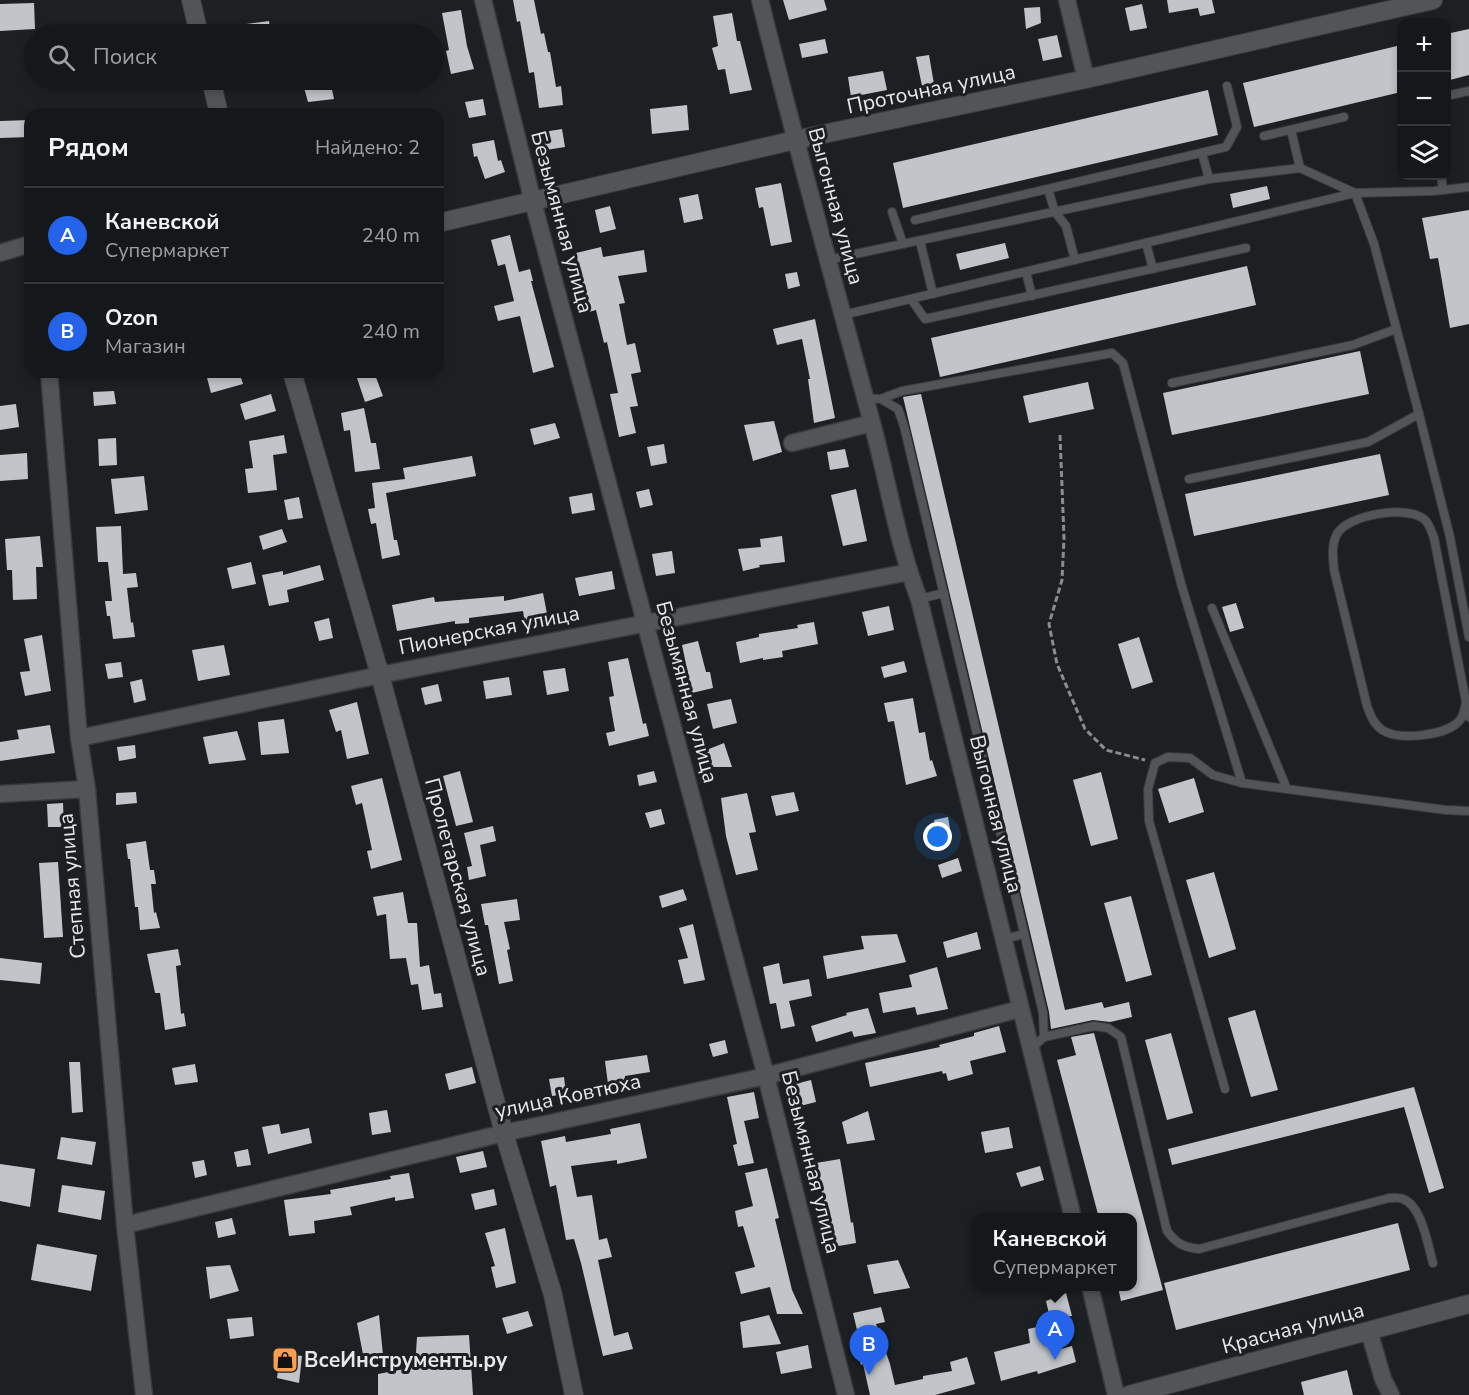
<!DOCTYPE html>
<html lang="ru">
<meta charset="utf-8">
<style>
:root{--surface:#15181a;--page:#1e2123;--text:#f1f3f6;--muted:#9da0a2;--line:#343739;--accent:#2563eb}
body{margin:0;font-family:"Nunito Sans",sans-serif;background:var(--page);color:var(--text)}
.controls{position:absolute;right:18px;top:18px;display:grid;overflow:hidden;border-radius:12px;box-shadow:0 3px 9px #0003}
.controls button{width:54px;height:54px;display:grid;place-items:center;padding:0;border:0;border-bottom:2px solid var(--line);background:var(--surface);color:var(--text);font:30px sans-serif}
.you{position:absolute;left:938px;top:837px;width:21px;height:21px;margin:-15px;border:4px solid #fff;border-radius:50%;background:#1a73e8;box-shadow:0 0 0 9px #1a73e833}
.badge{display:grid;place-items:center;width:39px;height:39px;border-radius:50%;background:var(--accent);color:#fff;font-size:20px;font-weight:700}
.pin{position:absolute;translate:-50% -50px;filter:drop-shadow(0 2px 3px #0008)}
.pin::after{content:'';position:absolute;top:32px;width:21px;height:18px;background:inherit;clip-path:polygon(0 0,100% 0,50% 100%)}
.popup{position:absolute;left:972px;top:1213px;width:165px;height:78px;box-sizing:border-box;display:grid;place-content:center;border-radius:12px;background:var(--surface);filter:drop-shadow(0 2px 4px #0005);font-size:20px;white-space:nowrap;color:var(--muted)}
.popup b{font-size:22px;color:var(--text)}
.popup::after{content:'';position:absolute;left:50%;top:100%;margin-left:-12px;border:12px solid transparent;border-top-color:var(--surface)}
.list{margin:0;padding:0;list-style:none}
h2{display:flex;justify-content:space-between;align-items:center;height:78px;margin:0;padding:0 24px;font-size:26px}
h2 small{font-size:20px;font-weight:400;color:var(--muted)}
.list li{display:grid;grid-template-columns:39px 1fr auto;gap:18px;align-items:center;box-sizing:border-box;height:96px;padding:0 24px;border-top:2px solid var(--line)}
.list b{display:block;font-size:22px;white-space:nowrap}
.list p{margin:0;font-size:20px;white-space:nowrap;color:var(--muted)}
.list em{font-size:20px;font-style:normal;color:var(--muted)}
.icon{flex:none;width:33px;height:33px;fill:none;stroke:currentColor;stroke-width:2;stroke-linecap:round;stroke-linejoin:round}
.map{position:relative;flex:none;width:1469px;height:1395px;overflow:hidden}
.search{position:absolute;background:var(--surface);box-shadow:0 3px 9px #0003;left:24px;top:24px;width:420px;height:66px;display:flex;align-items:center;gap:15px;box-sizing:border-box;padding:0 21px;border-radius:33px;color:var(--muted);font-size:22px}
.panel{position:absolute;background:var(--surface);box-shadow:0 3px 9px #0003;left:24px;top:108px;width:420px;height:270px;border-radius:18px}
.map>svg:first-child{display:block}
.building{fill:#c1c5c9}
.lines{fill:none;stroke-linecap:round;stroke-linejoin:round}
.lane-casing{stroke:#383a3d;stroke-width:10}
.street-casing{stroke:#383a3d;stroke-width:19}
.secondary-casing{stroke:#383a3d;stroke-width:20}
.path{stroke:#8a8d8f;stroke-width:3;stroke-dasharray:6 3;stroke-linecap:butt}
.lane{stroke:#525558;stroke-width:8}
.street{stroke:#525558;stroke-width:16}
.secondary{stroke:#525558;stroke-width:18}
.labels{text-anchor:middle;stroke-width:6;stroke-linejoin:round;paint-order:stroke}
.street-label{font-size:21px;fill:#e6e8ea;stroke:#1c2022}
.poi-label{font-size:21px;font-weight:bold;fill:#e6e8ea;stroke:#1c2022;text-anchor:start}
</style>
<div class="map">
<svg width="1469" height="1395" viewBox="0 0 1469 1395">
<rect width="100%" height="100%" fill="#1c2022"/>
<!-- building -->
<g class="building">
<polygon points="513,0 534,0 541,34 544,33 548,52 550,52 556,87 561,86 563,105 539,108 534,72 529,73 520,21 517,22"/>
<polygon points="783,0 824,0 827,10 789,20"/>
<polygon points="1167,0 1212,0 1215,13 1200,16 1198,8 1169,13"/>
<polygon points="34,3 35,29 0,31 0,4"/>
<polygon points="1142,4 1147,28 1130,31 1125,8"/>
<polygon points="1040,7 1041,23 1026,29 1024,8"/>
<polygon points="461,10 467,46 474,69 451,74 446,51 449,50 442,13"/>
<polygon points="732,13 737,41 740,41 752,90 730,94 725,69 718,70 712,48 718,46 713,16"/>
<polygon points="269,21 271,34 222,34 222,27"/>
<polygon points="1469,29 1469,75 1446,81 1446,34"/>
<polygon points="1057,35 1062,57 1043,61 1038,39"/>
<polygon points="825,39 828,53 802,58 799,44"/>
<polygon points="1401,45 1401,92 1254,127 1243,83"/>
<polygon points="929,55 934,84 922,86 916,57"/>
<polygon points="883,71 887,90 851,97 848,77"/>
<polygon points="302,80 330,80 334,99 308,102"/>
<polygon points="1208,90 1218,135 903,208 893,163"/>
<polygon points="483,99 486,115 469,118 465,102"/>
<polygon points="687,105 689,130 652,134 650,109"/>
<polygon points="30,120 30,137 0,138 0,121"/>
<polygon points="562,129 565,147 546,150 543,132"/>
<polygon points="494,140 498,161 501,160 505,172 485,179 477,156 474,157 472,144"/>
<polygon points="781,183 792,242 771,246 763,207 759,208 755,188"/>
<polygon points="1267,186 1270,199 1233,208 1230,194"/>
<polygon points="698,194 703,219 684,223 679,198"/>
<polygon points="610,206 616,229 600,233 595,210"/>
<polygon points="1469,210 1469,324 1450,328 1438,258 1430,259 1422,218"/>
<polygon points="510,235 519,272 530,269 533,281 531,281 554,367 533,373 520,316 498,321 494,306 514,301 505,264 498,266 491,240"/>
<polygon points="1005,243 1009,258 960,270 956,254"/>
<polygon points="601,247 603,257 644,250 647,272 618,276 625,303 619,304 627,345 635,343 641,372 631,374 638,406 630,407 636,433 619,437 610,394 618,393 607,342 604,343 596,310 589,312 576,253"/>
<polygon points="1247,266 1256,305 940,377 931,338"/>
<polygon points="797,272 800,286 788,289 785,274"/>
<polygon points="815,319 835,418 814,423 808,379 810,379 802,339 777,345 773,329"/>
<polygon points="1360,351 1369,394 1172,435 1163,393"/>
<polygon points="213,372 239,372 243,384 211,393 206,374"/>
<polygon points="355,372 374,372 383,396 365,402"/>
<polygon points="1088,382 1094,409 1029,423 1023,396"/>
<polygon points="114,391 116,404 94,406 93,392"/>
<polygon points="271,394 276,411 245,420 240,404"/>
<polygon points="921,394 1065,1010 1102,1002 1104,1008 1129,1002 1132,1017 1110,1022 1093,1020 1051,1029 1049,1012 903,397"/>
<polygon points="16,404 19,427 0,430 0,406"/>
<polygon points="364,408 371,443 376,443 380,469 355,472 350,430 344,431 341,413"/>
<polygon points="774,421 782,452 753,461 744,425"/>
<polygon points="555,423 560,438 534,445 530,429"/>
<polygon points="284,435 287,453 273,455 277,490 248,493 245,469 253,468 249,441"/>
<polygon points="116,438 117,465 99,466 98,439"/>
<polygon points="664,444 667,463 651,466 647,447"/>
<polygon points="845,449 849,467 830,470 827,452"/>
<polygon points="27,453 28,479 0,481 0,455"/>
<polygon points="1380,454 1389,495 1194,536 1185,494"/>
<polygon points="472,456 476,476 386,493 394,540 397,540 400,555 382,559 376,523 371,524 368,509 375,508 372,483 405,479 403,468"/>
<polygon points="144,476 148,510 115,514 111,479"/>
<polygon points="649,489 653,505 640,508 636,492"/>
<polygon points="856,489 867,541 843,546 831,495"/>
<polygon points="592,493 595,510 572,514 569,497"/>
<polygon points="299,497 303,518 288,520 284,500"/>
<polygon points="121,526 123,574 136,573 138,587 127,588 131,623 133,622 135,637 113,639 110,616 107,616 105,601 112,601 108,562 98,562 96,527"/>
<polygon points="282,529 287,542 263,550 259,536"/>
<polygon points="40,536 43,567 36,567 37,599 13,600 12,570 7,570 5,539"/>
<polygon points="782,536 785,562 759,565 760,567 743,571 738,549 761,547 760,539"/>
<polygon points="672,551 675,573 656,576 652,554"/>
<polygon points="251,562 256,584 232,589 227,568"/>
<polygon points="320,565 324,580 287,590 289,602 269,606 262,575 283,571 283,575"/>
<polygon points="612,571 615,589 579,596 575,578"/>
<polygon points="543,593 548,619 525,624 523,611 469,618 469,623 455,624 455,621 397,631 392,605 434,597 435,602 504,596 504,601"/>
<polygon points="1236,603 1244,628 1230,632 1222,607"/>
<polygon points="889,606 894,630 868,636 862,612"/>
<polygon points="329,618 333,638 319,641 314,622"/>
<polygon points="814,622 818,644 782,651 783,657 763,660 763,658 740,663 736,642 759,637 759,634 798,628 797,625"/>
<polygon points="42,635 51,691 25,696 20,672 30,671 24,639"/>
<polygon points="1139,637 1153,682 1132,689 1118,644"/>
<polygon points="698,641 706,672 710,672 713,688 692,693 682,645"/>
<polygon points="224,645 230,675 198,681 192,650"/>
<polygon points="628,658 643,724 646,723 649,736 609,746 606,733 615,731 609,697 614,696 608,662"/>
<polygon points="904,661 907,672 884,678 881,667"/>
<polygon points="121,662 123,677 108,679 105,664"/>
<polygon points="565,668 569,691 547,695 543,671"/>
<polygon points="509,677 512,695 486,699 483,681"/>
<polygon points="142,679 146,700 134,703 130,682"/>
<polygon points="438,684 442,701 425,705 421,688"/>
<polygon points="913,698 919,733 925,732 930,761 932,760 937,776 906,785 894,721 888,722 884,703"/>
<polygon points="731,699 737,723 713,729 707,704"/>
<polygon points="357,702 369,754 347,759 341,730 336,732 329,710"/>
<polygon points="284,719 289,753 261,755 258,722"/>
<polygon points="50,725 55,753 0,761 0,742 19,739 17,730"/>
<polygon points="237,731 246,760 209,764 203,737"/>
<polygon points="724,743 732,767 708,767 704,751"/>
<polygon points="135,745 136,758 119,761 117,747"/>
<polygon points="460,771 473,822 456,826 443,776"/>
<polygon points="654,771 657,782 639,786 637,775"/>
<polygon points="1101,772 1118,839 1091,846 1073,780"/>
<polygon points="382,778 402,860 371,869 367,851 372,850 362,803 356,805 351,786"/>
<polygon points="1194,778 1204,812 1169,823 1158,789"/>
<polygon points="136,792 137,803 116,805 116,793"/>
<polygon points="794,792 799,811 776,816 771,796"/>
<polygon points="747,793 756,832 749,833 758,870 736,875 726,836 721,798"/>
<polygon points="63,803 64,827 48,827 47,804"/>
<polygon points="661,809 665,824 650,828 645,813"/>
<polygon points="948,817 950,829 936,832 934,820"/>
<polygon points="493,826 496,841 480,845 486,876 469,880 467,867 472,866 464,833"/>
<polygon points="146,841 150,870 154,870 156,884 151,884 154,913 156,912 160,928 140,930 138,907 135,907 130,859 128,859 126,844"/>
<polygon points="958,858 962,871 942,878 938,865"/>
<polygon points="58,862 63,937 44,938 39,863"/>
<polygon points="1214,872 1236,949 1209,958 1186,880"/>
<polygon points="683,889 687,900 662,908 659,896"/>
<polygon points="403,892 408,923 417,923 420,967 429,965 434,994 441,993 443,1007 422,1010 418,984 411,985 406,958 390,959 386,914 377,916 373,897"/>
<polygon points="1131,896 1152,975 1126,982 1104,903"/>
<polygon points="517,899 520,920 504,922 510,949 507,950 513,981 499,984 488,925 485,925 481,904"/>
<polygon points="693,924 705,980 684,984 678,960 688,958 679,928"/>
<polygon points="977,932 981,949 947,958 943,942"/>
<polygon points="897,934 906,962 827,979 823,956 864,949 861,936"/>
<polygon points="178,949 181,965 176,966 181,1014 184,1013 186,1026 165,1030 160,993 155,993 147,954"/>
<polygon points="0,958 42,963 40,984 0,980"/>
<polygon points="779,963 783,984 809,979 812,996 789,1001 795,1026 781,1029 776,1003 770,1004 763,967"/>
<polygon points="937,967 948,1009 917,1015 915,1007 883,1013 879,993 912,987 909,975"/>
<polygon points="868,1008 876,1033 854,1037 852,1031 816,1042 811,1026 847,1015 846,1013"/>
<polygon points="1255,1010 1278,1090 1251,1097 1228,1018"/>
<polygon points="999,1026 1006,1052 970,1061 973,1074 948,1081 946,1073 943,1074 942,1071 870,1087 865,1063 940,1047 939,1045 974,1036 974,1033"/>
<polygon points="1094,1033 1163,1290 1121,1301 1118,1287 1133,1287 1133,1218 1099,1218 1057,1060 1076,1055 1071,1037"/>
<polygon points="1171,1033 1193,1113 1167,1120 1145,1040"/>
<polygon points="725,1040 728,1053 713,1057 709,1044"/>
<polygon points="647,1055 650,1072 625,1076 625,1081 608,1084 605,1061"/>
<polygon points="69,1062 80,1062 83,1112 72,1113"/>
<polygon points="195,1064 198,1082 175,1085 172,1068"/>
<polygon points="472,1067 476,1083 449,1090 445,1074"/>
<polygon points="564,1077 566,1094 552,1096 549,1079"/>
<polygon points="811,1080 816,1102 796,1107 791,1085"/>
<polygon points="1414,1087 1444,1188 1429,1193 1404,1107 1172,1165 1168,1149"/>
<polygon points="754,1092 759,1118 744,1121 754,1163 738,1166 733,1145 737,1144 727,1097"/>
<polygon points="387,1110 391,1132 372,1135 369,1113"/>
<polygon points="868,1111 875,1140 847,1144 842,1122"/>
<polygon points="640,1123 647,1158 617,1164 617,1160 571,1166 577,1197 592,1195 599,1240 607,1238 612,1257 598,1260 614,1336 628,1332 633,1349 603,1356 581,1263 574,1239 566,1240 556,1185 550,1187 541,1141 565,1136 566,1142 611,1134 610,1129"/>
<polygon points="279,1124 281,1134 309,1128 312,1143 268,1154 262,1127"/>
<polygon points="1009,1127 1013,1148 985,1153 981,1132"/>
<polygon points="61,1137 96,1142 92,1165 57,1159"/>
<polygon points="248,1149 251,1165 237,1167 234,1152"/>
<polygon points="483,1151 487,1167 460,1173 456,1157"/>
<polygon points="840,1159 851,1223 853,1222 856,1243 833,1247 816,1163"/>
<polygon points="204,1160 207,1175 195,1178 192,1162"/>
<polygon points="0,1164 35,1169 30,1207 0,1201"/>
<polygon points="1040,1166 1044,1180 1021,1187 1016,1173"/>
<polygon points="767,1168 779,1218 775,1219 792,1290 803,1314 777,1314 770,1287 741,1294 735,1272 755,1267 743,1226 738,1227 735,1211 753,1206 745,1173"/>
<polygon points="409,1173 414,1198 395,1201 395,1197 350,1207 352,1215 314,1221 315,1233 289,1236 284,1200 331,1194 330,1190 391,1179 390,1176"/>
<polygon points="62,1185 105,1191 101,1220 58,1212"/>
<polygon points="494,1189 497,1205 475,1210 471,1194"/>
<polygon points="232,1218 236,1234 218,1238 215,1222"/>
<polygon points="1398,1223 1410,1270 1176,1330 1164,1283"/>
<polygon points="505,1228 516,1283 496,1288 491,1267 495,1266 485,1233"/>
<polygon points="37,1244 97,1255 91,1291 31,1280"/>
<polygon points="898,1260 910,1288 874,1294 867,1265"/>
<polygon points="230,1265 239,1291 210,1299 206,1267"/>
<polygon points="1066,1293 1072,1316 1050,1318 1046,1301"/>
<polygon points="881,1307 885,1322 876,1324 890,1364 895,1385 923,1379 923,1376 952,1371 950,1362 967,1357 975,1384 935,1395 870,1395 863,1364 861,1365 856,1349 861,1347 853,1313"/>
<polygon points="528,1311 533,1326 507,1334 502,1318"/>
<polygon points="379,1315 383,1355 364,1360 357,1323"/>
<polygon points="769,1315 781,1344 743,1348 740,1322"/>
<polygon points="252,1317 254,1336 230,1339 227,1319"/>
<polygon points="1051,1324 1054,1351 1072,1346 1076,1362 1038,1374 1037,1371 1001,1381 994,1352 1030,1343 1028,1329"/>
<polygon points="469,1335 473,1395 378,1395 378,1374 415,1367 417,1337"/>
<polygon points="808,1345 812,1368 781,1374 776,1352"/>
<polygon points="280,1353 302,1356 299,1383 277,1378"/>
<polygon points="1347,1370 1353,1395 1304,1395 1301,1382"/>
</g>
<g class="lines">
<!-- lane casing -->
<g class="lane-casing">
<g id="lane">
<polyline points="1446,96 1469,91"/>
<polyline points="1291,130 1300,168"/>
<polyline points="1264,136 1344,117"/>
<polyline points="1202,153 1209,179"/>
<polyline points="1441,176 1443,190"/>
<polyline points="1048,189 1055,212 1066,226 1075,260"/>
<polyline points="892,212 903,244"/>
<polyline points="915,220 1226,147 1237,127 1227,86"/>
<polyline points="920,241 933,294"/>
<polyline points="1146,243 1153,269"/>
<polyline points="827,260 1209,179 1300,168 1355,193 1374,244 1419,414 1450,537 1469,637"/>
<polyline points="1026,272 1032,296"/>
<polyline points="911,299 925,319 1246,248"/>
<polyline points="843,315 1355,193 1434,191 1469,187"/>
<polyline points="1172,383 1353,345 1396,329"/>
<polyline points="865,398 881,399 902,391 1112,353 1123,363 1182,587 1242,783 1446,810 1469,811"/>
<polyline points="881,399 898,409 904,426 1043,1013 1044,1037"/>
<polyline points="1189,479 1368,442 1419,414"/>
<polyline points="919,599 944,593"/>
<polyline points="1212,608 1287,789"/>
<path d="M1466,703C1464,711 1463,719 1456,724C1442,735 1403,740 1386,732C1375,727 1371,717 1367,706L1334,570C1333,558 1331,545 1337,534C1348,514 1411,504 1426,521C1430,526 1432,533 1434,538L1469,717"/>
<polyline points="1004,939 1024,934"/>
<path d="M1032,1048L1044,1037L1094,1026L1108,1028L1121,1037L1167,1231C1177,1244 1183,1247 1199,1249L1389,1198C1393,1198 1399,1197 1403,1199C1422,1206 1428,1246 1433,1263"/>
<polyline points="1225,1089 1149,821 1148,789 1155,763 1168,757 1190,758 1213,775 1242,783"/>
</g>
</g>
<!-- street casing -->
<g class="street-casing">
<g id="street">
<polyline points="483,0 533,202 766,1076 846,1395"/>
<path d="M760,0C795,142 834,282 872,423C888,481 897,542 919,599L1073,1218"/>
<polyline points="1067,0 1086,79"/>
<polyline points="0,253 30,244"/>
<polyline points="49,372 79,738 87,789 125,1225 144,1395"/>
<polyline points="792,443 872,423"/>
<polyline points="79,738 380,675 909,572"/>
<polyline points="0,794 87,789"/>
<polyline points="125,1225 504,1133 766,1076 1020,1009"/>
<polyline points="1090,1286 1116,1395"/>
<polyline points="1369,1331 1383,1379 1391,1395"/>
</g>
</g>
<!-- secondary casing -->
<g class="secondary-casing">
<g id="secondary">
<polyline points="191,0 199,34"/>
<polyline points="211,80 219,114"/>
<polyline points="438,223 795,140 1086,79 1433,0"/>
<polyline points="292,372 380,675 504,1133 553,1295 574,1395"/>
<polyline points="1129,1395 1469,1304"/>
</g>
</g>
<!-- path -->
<polyline class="path" points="1060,435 1064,538 1062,580 1049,624 1057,664 1085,729 1106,750 1145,760"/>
<!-- lane -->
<use href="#lane" class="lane"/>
<!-- street -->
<use href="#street" class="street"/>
<!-- secondary -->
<use href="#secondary" class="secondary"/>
</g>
<!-- icons -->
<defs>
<g id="shop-square" transform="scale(1.35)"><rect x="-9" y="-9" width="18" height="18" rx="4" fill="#fb9e50" stroke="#1c2022"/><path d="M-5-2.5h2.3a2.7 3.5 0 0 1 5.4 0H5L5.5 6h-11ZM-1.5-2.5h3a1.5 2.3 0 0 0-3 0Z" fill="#111"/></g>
</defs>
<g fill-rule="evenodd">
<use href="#shop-square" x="285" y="1360"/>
</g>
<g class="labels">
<!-- street labels -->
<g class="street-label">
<text transform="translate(931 89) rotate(-12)" y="7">Проточная улица</text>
<text transform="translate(836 206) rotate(75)" y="7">Выгонная улица</text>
<text transform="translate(562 222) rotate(75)" y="7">Безымянная улица</text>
<text transform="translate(489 630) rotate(-11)" y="7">Пионерская улица</text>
<text transform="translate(687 692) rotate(75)" y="7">Безымянная улица</text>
<text transform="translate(996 814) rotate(76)" y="7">Выгонная улица</text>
<text transform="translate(458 877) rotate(75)" y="7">Пролетарская улица</text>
<text transform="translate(72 886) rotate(-95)" y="7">Степная улица</text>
<text transform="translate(568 1096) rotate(-12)" y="7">улица Ковтюха</text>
<text transform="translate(811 1162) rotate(76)" y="7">Безымянная улица</text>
<text transform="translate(1293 1328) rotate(-15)" y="7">Красная улица</text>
</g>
<!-- poi labels -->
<g class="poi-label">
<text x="304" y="1367">ВсеИнструменты.ру</text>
</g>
</g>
</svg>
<div class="controls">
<button>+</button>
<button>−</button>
<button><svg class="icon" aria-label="layers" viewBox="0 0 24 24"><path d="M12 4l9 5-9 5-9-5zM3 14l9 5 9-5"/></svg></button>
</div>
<div class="you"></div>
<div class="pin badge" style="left:1055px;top:1360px">A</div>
<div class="popup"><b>Каневской</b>Супермаркет</div>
<div class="pin badge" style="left:869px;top:1375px">B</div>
<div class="search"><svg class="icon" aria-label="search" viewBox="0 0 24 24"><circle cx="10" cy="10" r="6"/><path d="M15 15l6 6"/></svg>Поиск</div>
<section class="panel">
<h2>Рядом<small>Найдено: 2</small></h2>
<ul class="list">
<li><span class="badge">A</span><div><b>Каневской</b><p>Супермаркет</p></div><em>240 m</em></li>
<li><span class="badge">B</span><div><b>Ozon</b><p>Магазин</p></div><em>240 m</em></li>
</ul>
</section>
</div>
